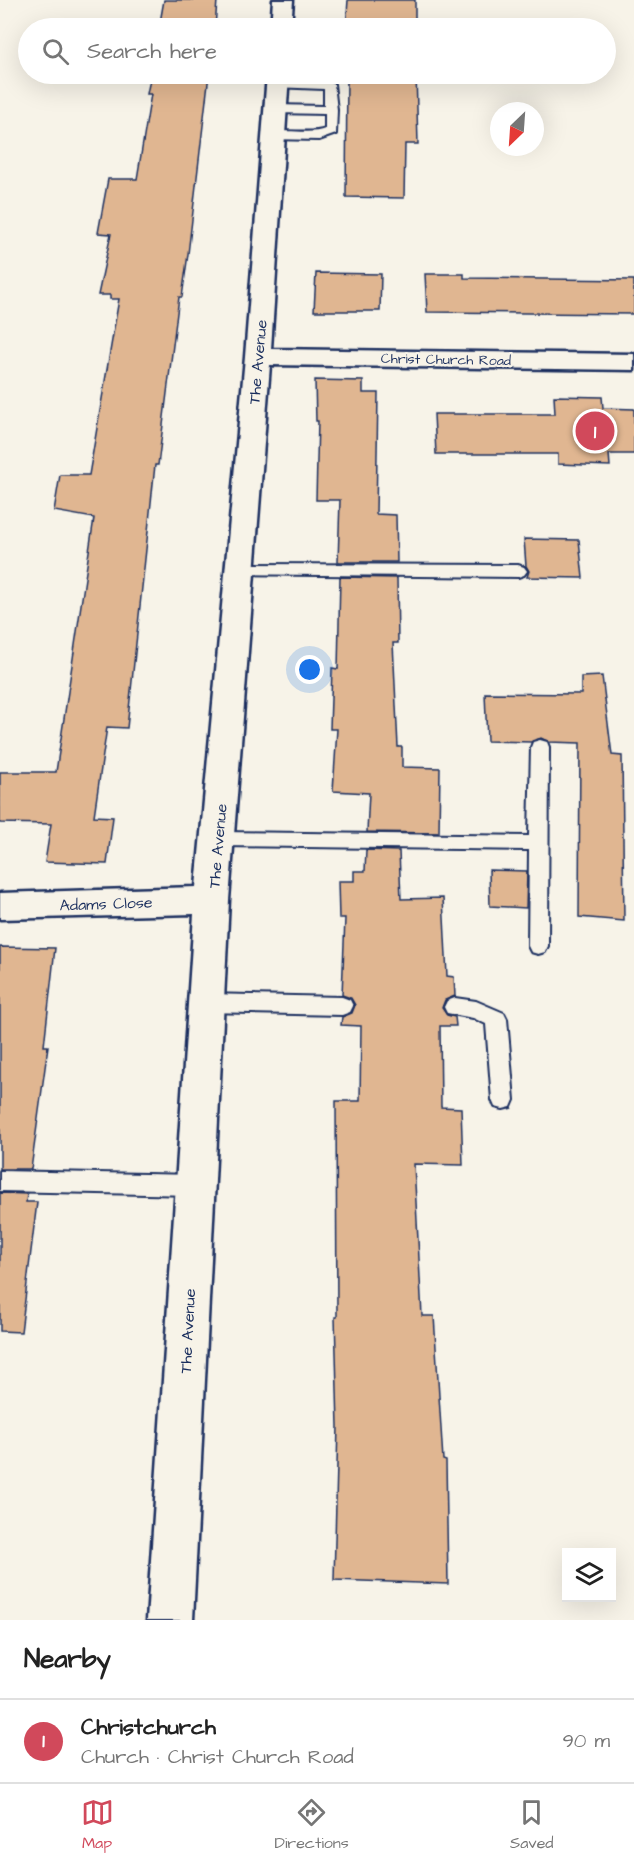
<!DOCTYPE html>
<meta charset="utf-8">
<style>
:root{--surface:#fff;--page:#f2f2f2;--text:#222;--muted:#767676;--line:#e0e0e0;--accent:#d1495b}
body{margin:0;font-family:"Architects Daughter",sans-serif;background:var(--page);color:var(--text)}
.controls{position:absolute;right:18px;bottom:18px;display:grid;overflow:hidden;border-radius:0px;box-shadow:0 6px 24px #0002}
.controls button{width:54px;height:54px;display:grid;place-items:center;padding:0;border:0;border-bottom:2px solid var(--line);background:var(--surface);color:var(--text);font:30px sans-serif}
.compass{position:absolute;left:490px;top:102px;width:54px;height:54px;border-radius:50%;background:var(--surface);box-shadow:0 6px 24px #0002;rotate:205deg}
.you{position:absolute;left:310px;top:670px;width:21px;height:21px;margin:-15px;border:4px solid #fff;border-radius:50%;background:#1a73e8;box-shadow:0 0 0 9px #1a73e833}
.badge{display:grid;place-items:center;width:39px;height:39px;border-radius:50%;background:var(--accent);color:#fff;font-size:20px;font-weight:700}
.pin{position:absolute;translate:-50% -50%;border:3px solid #fff;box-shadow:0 2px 6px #0006}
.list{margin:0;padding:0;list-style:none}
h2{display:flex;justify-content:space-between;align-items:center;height:78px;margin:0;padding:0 24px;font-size:26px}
h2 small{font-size:20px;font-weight:400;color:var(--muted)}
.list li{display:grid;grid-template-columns:39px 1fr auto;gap:18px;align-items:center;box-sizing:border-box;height:84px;padding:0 24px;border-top:2px solid var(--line)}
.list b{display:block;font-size:22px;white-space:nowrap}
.list p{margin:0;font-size:20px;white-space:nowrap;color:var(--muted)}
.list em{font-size:20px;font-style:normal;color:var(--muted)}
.icon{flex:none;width:33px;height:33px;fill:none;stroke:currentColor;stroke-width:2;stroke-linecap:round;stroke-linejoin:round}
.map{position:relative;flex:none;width:634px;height:1620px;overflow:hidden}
.search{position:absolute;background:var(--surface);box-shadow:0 6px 24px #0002;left:18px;right:18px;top:18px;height:66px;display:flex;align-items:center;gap:15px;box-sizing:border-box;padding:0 21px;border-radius:33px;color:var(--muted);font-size:22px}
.sheet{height:162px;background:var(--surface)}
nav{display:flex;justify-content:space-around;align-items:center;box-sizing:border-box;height:84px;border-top:2px solid var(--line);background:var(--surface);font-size:16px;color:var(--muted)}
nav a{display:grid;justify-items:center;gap:3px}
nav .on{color:var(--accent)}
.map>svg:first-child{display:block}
.building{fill:#e0b691;stroke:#1b2f5e;stroke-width:1.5}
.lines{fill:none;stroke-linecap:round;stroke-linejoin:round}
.lane-casing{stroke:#1b2f5e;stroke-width:4}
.street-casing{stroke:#1b2f5e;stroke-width:5}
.lane{fill:#f7f3e8;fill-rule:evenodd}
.street{fill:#f7f3e8;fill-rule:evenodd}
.labels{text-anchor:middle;stroke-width:4.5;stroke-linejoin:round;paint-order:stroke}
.far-street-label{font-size:14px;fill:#1b2f5e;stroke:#f7f3e8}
.street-label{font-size:16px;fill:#1b2f5e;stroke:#f7f3e8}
</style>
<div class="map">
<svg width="634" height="1620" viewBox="0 0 634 1620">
<rect width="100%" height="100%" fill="#f7f3e8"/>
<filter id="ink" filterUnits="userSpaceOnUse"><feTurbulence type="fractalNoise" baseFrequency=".0167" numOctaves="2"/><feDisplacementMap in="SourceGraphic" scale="12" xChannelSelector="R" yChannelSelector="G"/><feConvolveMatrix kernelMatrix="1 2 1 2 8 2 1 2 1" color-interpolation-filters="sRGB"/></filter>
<g filter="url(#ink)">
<!-- building -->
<g class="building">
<polygon points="164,0 217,0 215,28 159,28"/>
<polygon points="348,0 415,0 415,28 346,28"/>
<polygon points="151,74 209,74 188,254 182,297 179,297 158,465 155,465 127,728 107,727 94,816 113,817 107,864 45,862 51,824 0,823 0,772 56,772 94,518 54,511 60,475 89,475 119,299 110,299 110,295 98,295 111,234 98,233 108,179 137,179 151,94 147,94"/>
<polygon points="347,74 416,74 418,144 405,144 404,198 346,197"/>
<polygon points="316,273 381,274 380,311 314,311"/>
<polygon points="425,274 464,274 464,278 634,280 634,314 427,312"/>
<polygon points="315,380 363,381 363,393 378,393 376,514 396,515 397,562 338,562 340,500 316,500 318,421 316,421"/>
<polygon points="554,396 602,397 603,408 634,409 634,454 609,454 610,466 558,464 558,454 436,454 434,414 555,414"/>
<polygon points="524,539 579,540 583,578 527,577 529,571 526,566"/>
<polygon points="340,577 397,578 398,643 393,643 398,747 402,747 402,767 440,768 439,833 367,832 369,793 333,791 337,729 330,729 332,668 338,669"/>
<polygon points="602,676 612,755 622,756 624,921 579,917 580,743 549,742 541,738 531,742 487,741 485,693 581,694 581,677"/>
<polygon points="366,850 399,851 401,899 443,898 447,976 454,977 455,996 445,1000 442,1008 447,1015 455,1017 456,1026 440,1026 441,1107 461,1108 463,1165 414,1164 422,1316 434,1316 443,1460 446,1461 448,1584 334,1580 338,1426 335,1317 337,1317 336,1101 360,1101 361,1026 341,1025 342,1017 352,1013 355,1005 351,998 342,995 345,918 339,918 338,881 354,881 354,871 365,871"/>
<polygon points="489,870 527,871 526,908 490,906"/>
<polygon points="0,947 55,948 44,1046 48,1046 31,1169 0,1169"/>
<polygon points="0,1193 27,1194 26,1202 37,1202 21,1332 0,1331"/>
</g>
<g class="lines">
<!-- lane casing -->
<g class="lane-casing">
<g id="lane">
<path d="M277,80L325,81L334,84L337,110L336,134L319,140L269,139L267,136C278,126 309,136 325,129V114L275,113L269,109L275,105L324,106V89L273,87L271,84Z"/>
<polygon points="239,564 518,565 524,567 527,571 524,575 518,577 233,574 230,570 233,566"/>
<polygon points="540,740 547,742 549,747 548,946 545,952 538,954 531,952 528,946 529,850 218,846 211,844 208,839 211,834 218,832 529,836 531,747 533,742"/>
<polygon points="206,994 342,997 350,1000 353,1006 350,1012 342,1015 206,1012 198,1009 195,1003 198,997"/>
<polygon points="455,998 476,1001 504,1013 507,1019 514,1100 511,1107 503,1109 495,1107 492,1100 486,1024 473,1018 447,1013 444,1007 447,1001"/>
<polygon points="0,1171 195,1175 203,1178 207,1185 203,1192 195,1195 0,1191"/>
</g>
</g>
<!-- street casing -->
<g class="street-casing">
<g id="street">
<polygon points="273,0 293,0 291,28 271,28"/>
<polygon points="267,74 289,74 271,349 634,354 634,370 270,365 229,900 193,1620 147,1620 194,914 0,919 0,893 196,887 245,357"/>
</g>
</g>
<!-- lane -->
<use href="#lane" class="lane"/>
<!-- street -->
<use href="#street" class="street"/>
</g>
</g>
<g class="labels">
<!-- far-street labels -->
<g class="far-street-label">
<text transform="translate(446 359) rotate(1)" y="5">Christ Church Road</text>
</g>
<!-- street labels -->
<g class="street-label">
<text transform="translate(257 362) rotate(-85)" y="6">The Avenue</text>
<text transform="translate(217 846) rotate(-85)" y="6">The Avenue</text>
<text transform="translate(106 903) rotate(-2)" y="6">Adams Close</text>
<text transform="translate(187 1331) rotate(-87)" y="6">The Avenue</text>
</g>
</g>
</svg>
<div class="controls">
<button><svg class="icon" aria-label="layers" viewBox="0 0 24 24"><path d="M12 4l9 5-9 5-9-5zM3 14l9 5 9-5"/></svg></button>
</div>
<svg class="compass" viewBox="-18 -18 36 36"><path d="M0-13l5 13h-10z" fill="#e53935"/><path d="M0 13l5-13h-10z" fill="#767676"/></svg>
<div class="you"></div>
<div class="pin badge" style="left:595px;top:431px">1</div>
<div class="search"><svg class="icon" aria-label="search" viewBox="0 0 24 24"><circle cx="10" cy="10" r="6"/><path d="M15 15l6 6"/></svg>Search here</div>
</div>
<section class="sheet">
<h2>Nearby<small></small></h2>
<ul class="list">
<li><span class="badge">1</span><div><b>Christchurch</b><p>Church · Christ Church Road</p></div><em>90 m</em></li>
</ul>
</section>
<nav>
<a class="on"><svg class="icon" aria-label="map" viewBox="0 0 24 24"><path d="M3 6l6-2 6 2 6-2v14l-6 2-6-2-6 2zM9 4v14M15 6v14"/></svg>Map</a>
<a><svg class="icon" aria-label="directions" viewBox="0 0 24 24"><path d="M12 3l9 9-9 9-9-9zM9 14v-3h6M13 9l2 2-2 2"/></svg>Directions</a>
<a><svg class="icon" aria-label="saved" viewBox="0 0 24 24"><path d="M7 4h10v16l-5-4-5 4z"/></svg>Saved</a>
</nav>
